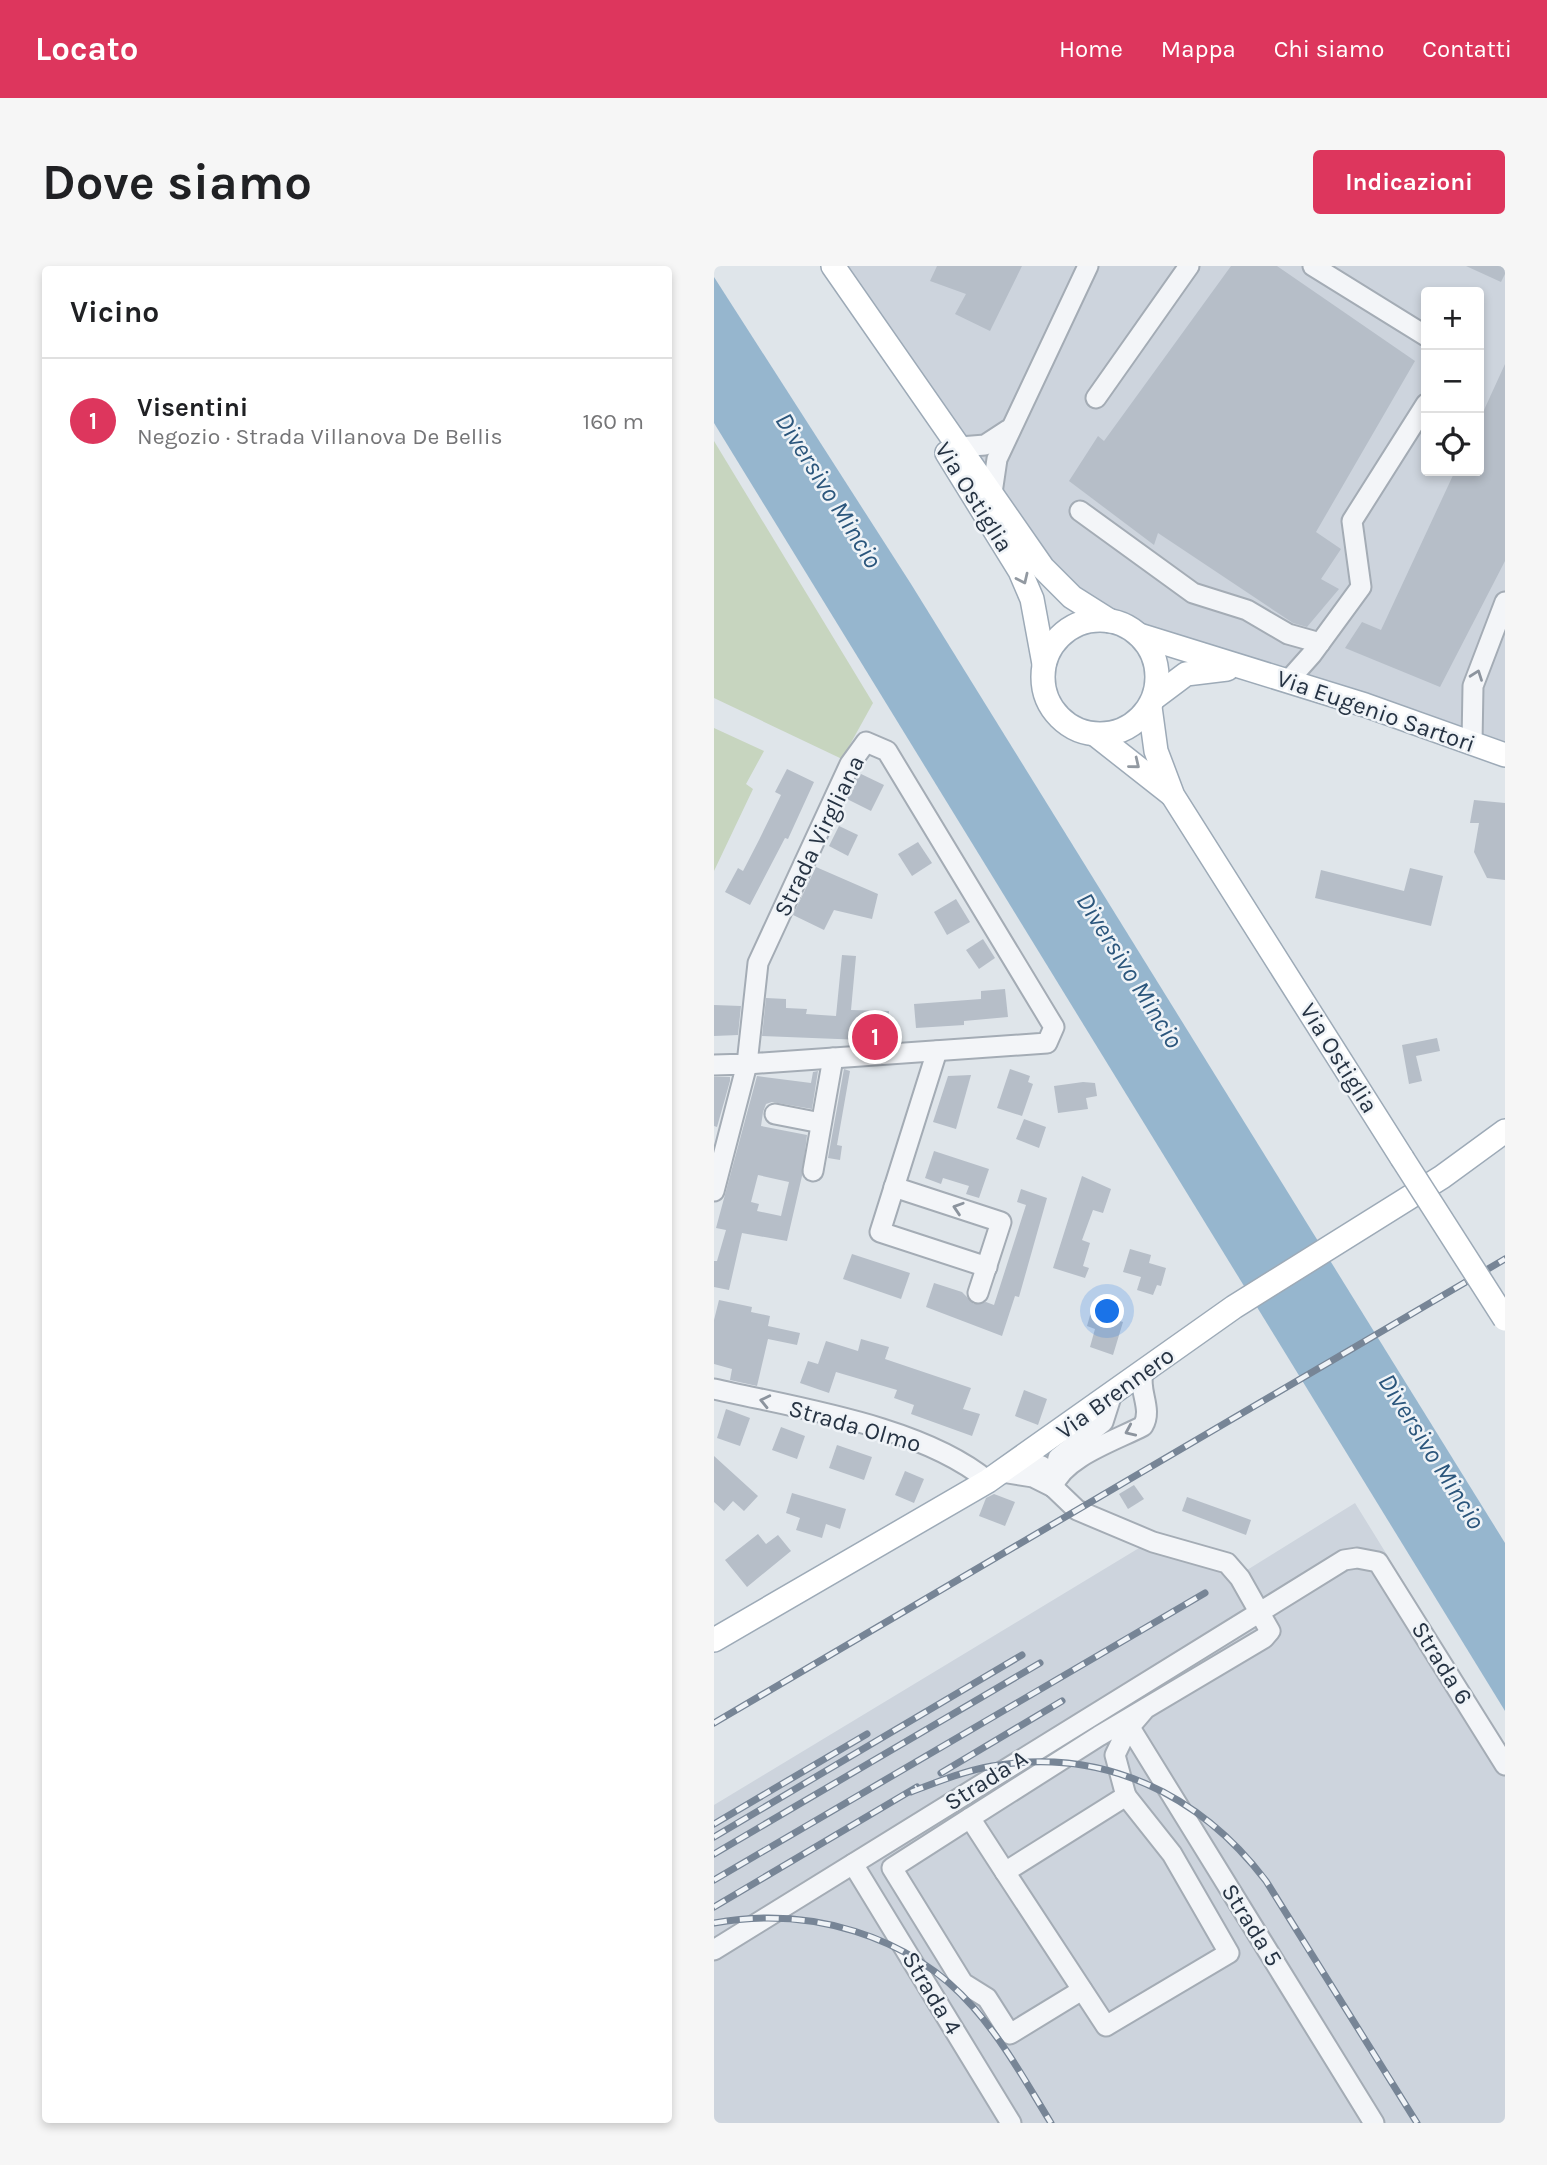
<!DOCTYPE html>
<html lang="it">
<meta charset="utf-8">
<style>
:root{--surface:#fff;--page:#f6f6f6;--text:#202124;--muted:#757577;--line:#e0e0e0;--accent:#dd365d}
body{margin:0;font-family:Karla,sans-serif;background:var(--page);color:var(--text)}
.controls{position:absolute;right:21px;top:21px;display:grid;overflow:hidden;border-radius:7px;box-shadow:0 4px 10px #0003}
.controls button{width:63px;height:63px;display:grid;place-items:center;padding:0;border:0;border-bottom:2px solid var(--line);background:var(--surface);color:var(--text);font:35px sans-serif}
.you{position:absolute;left:394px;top:1046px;width:24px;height:24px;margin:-18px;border:5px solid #fff;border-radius:50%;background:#1a73e8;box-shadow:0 0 0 10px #1a73e833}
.badge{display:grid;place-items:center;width:46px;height:46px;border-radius:50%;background:var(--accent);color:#fff;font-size:23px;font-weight:700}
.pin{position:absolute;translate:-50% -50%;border:4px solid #fff;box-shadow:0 2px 7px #0006}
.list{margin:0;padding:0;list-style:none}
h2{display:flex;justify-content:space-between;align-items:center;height:91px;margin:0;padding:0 28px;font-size:30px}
h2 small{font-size:23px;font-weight:400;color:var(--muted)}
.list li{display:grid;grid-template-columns:46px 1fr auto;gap:21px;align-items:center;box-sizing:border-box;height:126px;padding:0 28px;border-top:2px solid var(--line)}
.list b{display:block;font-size:26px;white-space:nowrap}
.list p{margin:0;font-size:23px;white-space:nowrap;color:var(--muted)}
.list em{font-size:23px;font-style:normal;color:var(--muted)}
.icon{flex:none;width:38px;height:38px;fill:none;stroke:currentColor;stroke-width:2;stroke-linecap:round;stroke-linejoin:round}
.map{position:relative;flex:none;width:791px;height:1857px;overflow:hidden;border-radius:7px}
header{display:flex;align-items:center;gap:42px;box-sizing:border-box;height:98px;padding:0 35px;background:var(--accent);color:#fff}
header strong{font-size:33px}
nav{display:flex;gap:38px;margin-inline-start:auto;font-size:24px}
.intro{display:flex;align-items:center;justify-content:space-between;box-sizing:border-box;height:168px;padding:0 42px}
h1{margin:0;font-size:49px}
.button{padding:18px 32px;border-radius:7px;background:var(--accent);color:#fff;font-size:24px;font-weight:700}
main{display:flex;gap:42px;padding:0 42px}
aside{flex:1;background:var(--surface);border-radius:7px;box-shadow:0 4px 10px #0003}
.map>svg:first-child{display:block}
.built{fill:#cdd4dd;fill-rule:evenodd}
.green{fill:#c7d5bf}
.water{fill:#96b6ce}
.building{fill:#b6bec8;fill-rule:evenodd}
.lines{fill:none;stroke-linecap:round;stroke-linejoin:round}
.minor-casing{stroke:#a4acb5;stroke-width:23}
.major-casing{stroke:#9daab7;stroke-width:26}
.minor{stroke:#f3f5f8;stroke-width:19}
.major{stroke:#fff;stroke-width:23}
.rail-casing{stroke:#778596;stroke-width:7}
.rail{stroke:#eff3f7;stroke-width:4.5;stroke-dasharray:13;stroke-linecap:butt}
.major-bridge-casing{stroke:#9daab7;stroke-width:26;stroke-linecap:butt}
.major-bridge{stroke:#fff;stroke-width:23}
.oneway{stroke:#9299a1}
.oneway2{stroke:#8c949e}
.labels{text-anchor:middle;stroke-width:5;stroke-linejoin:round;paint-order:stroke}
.street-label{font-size:24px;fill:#263343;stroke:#eff3f7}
.water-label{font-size:26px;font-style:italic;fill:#2b567c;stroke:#eff3f7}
</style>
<header>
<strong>Locato</strong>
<nav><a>Home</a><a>Mappa</a><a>Chi siamo</a><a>Contatti</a></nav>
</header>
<div class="intro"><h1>Dove siamo</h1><a class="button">Indicazioni</a></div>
<main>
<aside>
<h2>Vicino<small></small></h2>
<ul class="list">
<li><span class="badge">1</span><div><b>Visentini</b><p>Negozio · Strada Villanova De Bellis</p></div><em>160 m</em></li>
</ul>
</aside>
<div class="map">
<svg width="791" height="1857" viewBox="0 0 791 1857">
<rect width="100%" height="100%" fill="#dfe5ea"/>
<!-- built -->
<g class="built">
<path d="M131,0H791V481L426,358L396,346L374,331L342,302ZM712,26H765V205H712Z"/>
<polygon points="641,1237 791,1480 791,1857 0,1857 0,1539 430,1279 525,1309"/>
</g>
<!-- green -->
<g class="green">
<polygon points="0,175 159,437 128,493 0,432"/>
<polygon points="0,462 50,485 32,518 39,523 0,605"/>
</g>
<!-- water -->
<polygon class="water" points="0,11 197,318 791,1277 791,1445 0,157"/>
<!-- building -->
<g class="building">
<polygon points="223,0 308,0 276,65 241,48 252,28 216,15"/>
<polygon points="517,0 563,0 701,95 602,266 627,283 607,313 625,323 593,361 579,357 444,267 440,279 355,215 384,170 390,175"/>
<polygon points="752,0 791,0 791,8 787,16"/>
<polygon points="791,98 791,295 726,421 631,382 648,356 667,364 741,205 765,205 765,155"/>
<polygon points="73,503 100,516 74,573 71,572 36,639 11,626 24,602 29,605 45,574 67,529 61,526"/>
<polygon points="145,507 170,519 157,545 133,533"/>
<polygon points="760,534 791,537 791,614 773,612 760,586 765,557 756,557"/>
<polygon points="125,560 144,569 134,590 115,580"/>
<polygon points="204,576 218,597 198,610 184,588"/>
<polygon points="102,601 164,628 158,653 120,644 110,664 79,649"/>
<polygon points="696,602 729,610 717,660 601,632 607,604 690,625"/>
<polygon points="242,633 256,656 233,669 220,646"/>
<polygon points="269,673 281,692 265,703 252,684"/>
<polygon points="128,689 142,690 137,744 175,745 174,775 48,770 52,732 72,733 72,742 93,743 92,748 122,750"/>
<polygon points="291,723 294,751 250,755 250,759 202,762 200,738 267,733 267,725"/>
<polygon points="0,739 27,740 24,769 0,770"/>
<polygon points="723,772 726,785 702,790 708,815 695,818 688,779"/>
<polygon points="130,803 136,805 123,879 128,880 126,894 114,892"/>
<polygon points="296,803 316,810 314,816 319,818 308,850 283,842"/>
<path d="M104,805L98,843L58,836L52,838L49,846L47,860L93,869L88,910L73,975L28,967L15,1024L0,1021V995H3L12,964L2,962L43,810L97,817L99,806ZM44,909L75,916L67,950L43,945L45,938L37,936Z"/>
<polygon points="257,809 242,863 219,856 234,810"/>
<polygon points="0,811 16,811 16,815 3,861 0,860"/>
<polygon points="369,816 381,817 383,830 372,832 374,843 344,847 340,820"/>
<polygon points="310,853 332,861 325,882 302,873"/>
<polygon points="220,885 275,903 265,932 252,928 255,920 229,912 227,918 211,912"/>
<polygon points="368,910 397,923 389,947 379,944 368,974 376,977 369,1000 375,1002 371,1012 339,1002"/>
<polygon points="307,923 333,932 305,1031 301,1030 288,1070 212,1041 220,1017 248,1026 260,1038 272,1036 280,1039 312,939 303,936"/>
<polygon points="416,983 437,989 435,997 452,1002 447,1020 443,1019 439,1029 423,1024 427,1011 409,1006"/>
<polygon points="138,988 196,1007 187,1033 129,1013"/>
<polygon points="5,1034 38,1041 37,1046 56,1050 54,1060 86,1067 83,1079 54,1073 43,1120 16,1114 18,1103 0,1098 0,1054"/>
<polygon points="377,1046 409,1056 399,1089 376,1081 381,1063 373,1060"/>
<polygon points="147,1073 175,1081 171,1093 257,1122 249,1143 266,1148 258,1170 197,1148 200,1139 180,1132 183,1124 122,1106 115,1127 86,1117 94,1095 104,1098 112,1075 144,1085"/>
<polygon points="310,1124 333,1133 324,1159 301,1150"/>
<polygon points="12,1143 36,1152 26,1180 3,1172"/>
<polygon points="67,1161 91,1170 83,1193 58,1184"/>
<polygon points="123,1179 158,1191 150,1214 115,1202"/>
<polygon points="0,1190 44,1230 30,1245 19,1235 10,1245 0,1236"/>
<polygon points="191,1205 210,1213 200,1237 181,1229"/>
<polygon points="420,1219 430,1233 414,1243 405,1228"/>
<polygon points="78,1227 132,1243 126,1263 112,1258 108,1272 82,1264 86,1252 72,1247"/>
<polygon points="280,1228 301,1236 291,1260 265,1250 272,1232"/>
<polygon points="473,1231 537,1254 532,1269 468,1245"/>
<polygon points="44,1268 52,1278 64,1269 77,1285 33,1321 11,1294"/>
</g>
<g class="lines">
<!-- minor casing -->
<g class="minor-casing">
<g id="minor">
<polyline points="599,0 712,70"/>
<polyline points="382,132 475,0"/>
<polyline points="246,181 271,179 294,164"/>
<polyline points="278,227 283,193 374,0"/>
<polyline points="366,245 479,327 533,344 574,368 606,377"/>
<polyline points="574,415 598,388 647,321 638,255 712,138"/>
<polyline points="758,477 759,420 791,336"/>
<polyline points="223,785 166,966 273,1001"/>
<polyline points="0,799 33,798 333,777 340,761 173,485 152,476 136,498 44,697 33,798 0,925"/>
<polyline points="61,848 107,857"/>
<polyline points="99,905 119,792"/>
<polyline points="180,921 287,956 264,1027"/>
<path d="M0,1123C83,1142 208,1160 274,1215"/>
<polyline points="308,1192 328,1200 339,1221 363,1244 439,1276 513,1297 526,1312 556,1365 550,1372 385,1470 256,1552 291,1606 412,1530 401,1489 413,1464 431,1443"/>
<polyline points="288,1206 319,1211 339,1221"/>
<polyline points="339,1216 344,1192 389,1156 397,1131"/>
<path d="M339,1221C349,1191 403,1174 429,1160C439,1143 424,1125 429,1107"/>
<polyline points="415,1460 660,1857"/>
<polyline points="256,1552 178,1602 249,1717 273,1732 296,1768 368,1724"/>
<polyline points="139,1598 297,1857"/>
<polyline points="291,1606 392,1760 515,1687 458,1588 412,1530"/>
<polyline points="0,1684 630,1294 643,1292 664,1296 791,1499"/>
</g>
</g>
<!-- major casing -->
<g class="major-casing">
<g id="major">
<polyline points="119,0 329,302 358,331 396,355"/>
<polyline points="233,187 306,305 318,333 330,398"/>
<circle cx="386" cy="411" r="57"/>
<polyline points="425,369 651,439 791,489"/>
<polyline points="440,432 472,408 513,403"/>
<polyline points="436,441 442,485 459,530 688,892"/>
<polyline points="382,469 457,528"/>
<polyline points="0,1374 274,1215 520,1041 728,911 791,865"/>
</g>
</g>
<!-- minor -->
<use href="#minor" class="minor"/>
<!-- major -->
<use href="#major" class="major"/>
<!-- rail casing -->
<g class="rail-casing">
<g id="rail">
<polyline points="0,1457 791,993"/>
<polyline points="227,1507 348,1435"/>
<path d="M197,1526C223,1516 250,1505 278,1500C389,1481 486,1528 552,1615L703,1857"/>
<polyline points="0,1558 153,1468"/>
<polyline points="0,1571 308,1389"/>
<polyline points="0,1588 326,1397"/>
<polyline points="0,1614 491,1327"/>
<polyline points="0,1641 203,1521"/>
<path d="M0,1657C94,1640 195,1668 259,1741C290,1776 313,1818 337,1857"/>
</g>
</g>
<!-- rail -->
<use href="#rail" class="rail"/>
<!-- major-bridge casing -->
<g class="major-bridge-casing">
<polyline id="major-bridge" points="688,892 791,1053"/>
</g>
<!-- major-bridge -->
<use href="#major-bridge" class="major-bridge"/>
</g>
<!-- one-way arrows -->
<defs><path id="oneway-chevron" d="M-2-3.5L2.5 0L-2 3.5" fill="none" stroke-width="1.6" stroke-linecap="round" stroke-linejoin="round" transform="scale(1.75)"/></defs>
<g class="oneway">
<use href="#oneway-chevron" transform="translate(309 313) rotate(65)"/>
<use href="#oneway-chevron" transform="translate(421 498) rotate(39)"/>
</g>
<g class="oneway2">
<use href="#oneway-chevron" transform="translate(763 409) rotate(-70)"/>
<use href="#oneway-chevron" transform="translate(244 942) rotate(-162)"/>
<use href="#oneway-chevron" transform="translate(51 1135) rotate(-167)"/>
<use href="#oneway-chevron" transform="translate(416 1165) rotate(156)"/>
</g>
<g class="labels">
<!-- street labels -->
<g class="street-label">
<text transform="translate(260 231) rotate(58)" y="8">Via Ostiglia</text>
<text transform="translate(662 445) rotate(19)" y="8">Via Eugenio Sartori</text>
<text transform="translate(105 570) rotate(-64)" y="8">Strada Virgliana</text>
<text transform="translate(625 792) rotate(58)" y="8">Via Ostiglia</text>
<text transform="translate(401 1127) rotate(-36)" y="8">Via Brennero</text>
<text transform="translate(141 1160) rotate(16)" y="8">Strada Olmo</text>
<text transform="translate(728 1397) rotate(58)" y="8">Strada 6</text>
<text transform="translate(272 1514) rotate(-32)" y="8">Strada A</text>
<text transform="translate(538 1659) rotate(58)" y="8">Strada 5</text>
<text transform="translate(218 1727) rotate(59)" y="8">Strada 4</text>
</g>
<!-- water labels -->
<g class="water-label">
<text transform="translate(115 224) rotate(58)" y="9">Diversivo Mincio</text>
<text transform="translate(416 704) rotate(58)" y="9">Diversivo Mincio</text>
<text transform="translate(718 1185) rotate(58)" y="9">Diversivo Mincio</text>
</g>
</g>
</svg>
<div class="controls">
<button>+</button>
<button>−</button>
<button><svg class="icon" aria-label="locate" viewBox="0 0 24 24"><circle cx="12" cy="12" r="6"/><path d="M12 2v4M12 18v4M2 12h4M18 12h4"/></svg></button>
</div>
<div class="you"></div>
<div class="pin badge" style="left:161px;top:771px">1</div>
</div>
</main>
